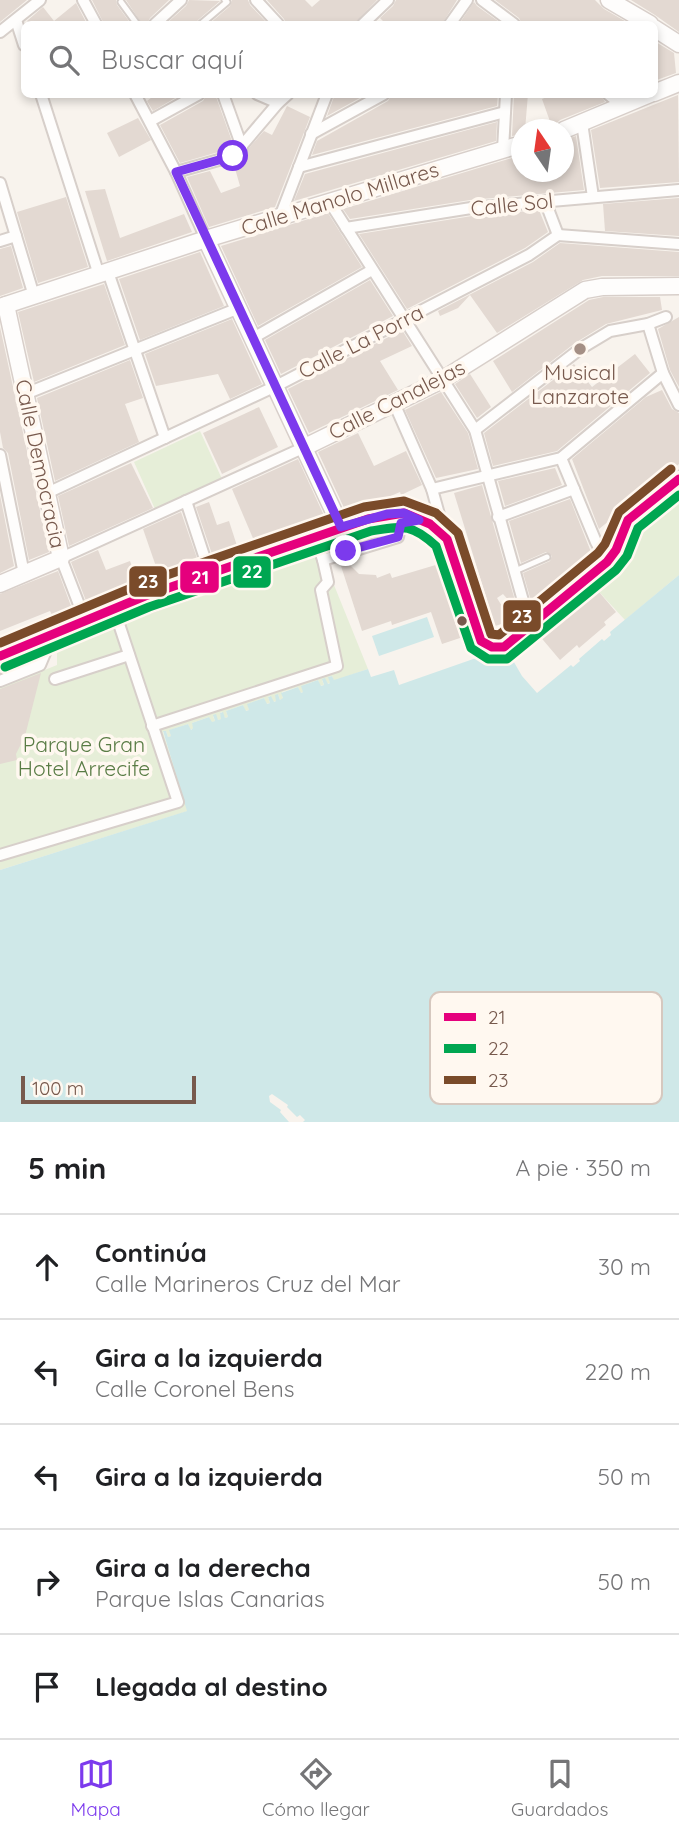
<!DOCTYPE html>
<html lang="es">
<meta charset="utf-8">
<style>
:root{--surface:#fff;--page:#f6f6f6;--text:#202124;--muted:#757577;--line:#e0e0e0;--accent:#7c3aed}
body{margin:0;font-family:Quicksand,sans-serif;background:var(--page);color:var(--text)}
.compass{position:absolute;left:511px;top:119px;width:63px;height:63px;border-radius:50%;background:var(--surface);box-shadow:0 4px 10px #0003;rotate:347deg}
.scale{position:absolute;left:21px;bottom:18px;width:175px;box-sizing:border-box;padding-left:7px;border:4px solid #77594d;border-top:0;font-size:19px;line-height:24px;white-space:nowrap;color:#77594d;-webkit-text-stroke:5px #fff8f0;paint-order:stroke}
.stop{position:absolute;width:21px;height:21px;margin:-16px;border:5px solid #7c3aed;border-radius:50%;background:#fff}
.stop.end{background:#7c3aed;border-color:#fff;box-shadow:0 2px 7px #0008}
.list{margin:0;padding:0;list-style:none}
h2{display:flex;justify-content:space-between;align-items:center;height:91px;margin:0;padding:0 28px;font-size:30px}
h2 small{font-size:23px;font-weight:400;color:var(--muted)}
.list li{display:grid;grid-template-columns:46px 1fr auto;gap:21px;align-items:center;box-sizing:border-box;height:105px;padding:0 28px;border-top:2px solid var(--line)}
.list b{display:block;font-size:26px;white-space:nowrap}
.list p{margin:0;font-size:23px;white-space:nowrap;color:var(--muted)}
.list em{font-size:23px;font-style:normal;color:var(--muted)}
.icon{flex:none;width:38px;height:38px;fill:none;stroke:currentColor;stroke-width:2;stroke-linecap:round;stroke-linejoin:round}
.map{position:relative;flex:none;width:679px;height:1122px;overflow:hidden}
.search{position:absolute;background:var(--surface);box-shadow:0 4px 10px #0003;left:21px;right:21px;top:21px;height:77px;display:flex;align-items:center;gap:18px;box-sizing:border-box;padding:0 24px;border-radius:10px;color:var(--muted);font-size:26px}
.sheet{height:616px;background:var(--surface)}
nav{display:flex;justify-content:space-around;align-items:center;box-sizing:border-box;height:98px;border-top:2px solid var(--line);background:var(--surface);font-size:19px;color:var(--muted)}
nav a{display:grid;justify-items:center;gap:4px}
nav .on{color:var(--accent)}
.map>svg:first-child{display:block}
.green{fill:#e6eed8}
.water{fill:#cfe8e8}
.building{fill:#e3d9d2}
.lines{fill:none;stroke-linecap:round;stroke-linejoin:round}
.lane-casing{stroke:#d7cfca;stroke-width:9}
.street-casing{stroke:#d7cfca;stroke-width:14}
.secondary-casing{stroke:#d8cfca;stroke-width:19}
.lane{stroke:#fefdfc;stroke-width:5}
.street{stroke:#fefdfc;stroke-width:10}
.secondary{stroke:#fefdfc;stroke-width:16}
.bus-1-casing{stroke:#fff8f0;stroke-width:14}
.bus-2-casing{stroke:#fff8f0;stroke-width:14}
.bus-3-casing{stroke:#fff8f0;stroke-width:14}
.bus-1{stroke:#e5007d;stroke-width:9}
.bus-2{stroke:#00a651;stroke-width:9}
.bus-3{stroke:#7a4b2a;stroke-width:9}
.route{stroke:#7c3aed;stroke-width:9}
.poi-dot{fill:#a48f85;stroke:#fff8f0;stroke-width:2.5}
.bus-dot{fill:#77594d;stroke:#fff8f0;stroke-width:2.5}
.labels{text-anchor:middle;stroke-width:7;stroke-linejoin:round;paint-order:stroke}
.street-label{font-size:21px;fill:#77594d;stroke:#fff8f0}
.poi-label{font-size:21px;fill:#77594d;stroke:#fff8f0}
.park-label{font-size:21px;fill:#597c45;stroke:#fff8f0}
.key{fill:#fff8f0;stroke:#d6c8bf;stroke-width:2}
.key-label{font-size:19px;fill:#77594d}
.line-badge{stroke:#fff8f0;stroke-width:2.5}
.badge-label{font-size:19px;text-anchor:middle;font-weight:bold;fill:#fff}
</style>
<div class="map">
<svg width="679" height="1122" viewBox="0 0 679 1122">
<rect width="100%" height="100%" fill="#f8f3ed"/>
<!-- green -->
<g class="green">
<polygon points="200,431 222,479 155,509 134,462"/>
<polygon points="679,493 679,575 625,620 591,583 635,527"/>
<polygon points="319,548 368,669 334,681 332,676 329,677 330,683 327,684 322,680 324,685 320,686 318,680 302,686 304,692 300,693 298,687 282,692 283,699 280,700 278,694 276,701 273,702 270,696 268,697 270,703 266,704 264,698 248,704 249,710 245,711 243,705 226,711 228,717 225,718 222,712 220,713 222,719 218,720 213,716 215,721 211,723 209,717 192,723 194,728 190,730 188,724 170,730 171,736 168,737 166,731 163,732 188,811 0,870 0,688 57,665 57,645"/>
</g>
<!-- water -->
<g class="water">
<path d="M679,575V1122H303L305,1120L300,1115L297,1117L287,1107L288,1105L272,1094L269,1096L270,1102L281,1110L280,1112L289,1122H0V870L187,811L163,731H166L168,737L171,736L169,730L188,724L191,730L193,728L192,723L209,717L212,722L215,721L213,715L216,714L218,720L221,719L220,713L223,712L225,718L228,717L226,711L243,705L246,711L249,710L247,704L264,698L267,704L270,703L268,697L271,696L274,702L276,701L275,695L278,694L280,700L283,698L281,693L298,687L301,693L303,692L301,686L318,680L321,686L324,685L322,679L325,678L328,684L330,683L328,677L332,676L334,680L368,669L371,677L394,670L399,685L479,657C492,664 498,663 511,657L522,676L537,693L571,665L573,667L580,661L579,659L602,639L604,641L611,635L610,632Z"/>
<polygon points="427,617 434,637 379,656 372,636"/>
</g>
<!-- building -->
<g class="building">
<polygon points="0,0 27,0 0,22"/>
<polygon points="92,0 116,0 117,5 131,24 104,24"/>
<polygon points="126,0 169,0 150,18 147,24 142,24"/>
<polygon points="189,0 220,1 198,20 196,24 166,24 186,6"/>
<polygon points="232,0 248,0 250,5 268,24 209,24 230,6"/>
<polygon points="267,0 305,0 312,7 320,0 377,0 354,24 286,24 284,19"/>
<polygon points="396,0 457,0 442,24 386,24 380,18 393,6"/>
<polygon points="495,0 595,0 604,9 630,24 522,24 519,18"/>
<polygon points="631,0 679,0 679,32 655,15"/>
<polygon points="474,2 477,6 502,24 459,24"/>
<polygon points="76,3 87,24 29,24 27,21 43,7 54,21"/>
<polygon points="654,41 674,53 676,73 654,81"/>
<polygon points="156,94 182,94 153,111 147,101"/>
<polygon points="207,94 215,94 233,144 229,149 180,163 160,125 203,101"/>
<polygon points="335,94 367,94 327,116"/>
<polygon points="392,94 498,94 497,106 312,155 317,141 388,101"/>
<polygon points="514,94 528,94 525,130 522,130 522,134 512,136"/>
<polygon points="554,94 600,94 605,102 560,120 552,127 542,99"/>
<polygon points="678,95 679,182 600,188 591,130"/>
<polygon points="287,106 310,117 275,207 209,227 187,177 210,171 221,193 240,186 234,165 264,131 272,135"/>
<polygon points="138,118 151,140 119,157 107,133"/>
<polygon points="497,122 496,141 294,201 305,174"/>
<polygon points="576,136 584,190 470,200 350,219 343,209 522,155 522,172 564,172 564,140"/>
<polygon points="105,189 120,238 184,214 192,232 107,261 85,191"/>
<polygon points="66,197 88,267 38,283 17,212"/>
<polygon points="679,198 679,236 605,231 603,204"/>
<polygon points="539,210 548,232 525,248 407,309 359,234 472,216"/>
<polygon points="328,213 362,267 258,326 221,246"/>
<polygon points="560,243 679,252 679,276 602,276 583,280 497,333 470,295 458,308 440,316 438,311 533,262"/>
<polygon points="11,246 23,288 0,296 0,249"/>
<polygon points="200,252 224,306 140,340 119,279"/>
<polygon points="370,280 393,316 281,374 265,340"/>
<polygon points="104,284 125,345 34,382 18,312"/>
<polygon points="603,297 660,297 662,310 606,324 575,343 512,392 493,361 589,300"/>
<polygon points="679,317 679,387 670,370 658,329"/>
<polygon points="232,319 262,384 230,399 218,374 156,386 145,354"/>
<polygon points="0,327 49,552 29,560 8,453 3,448 0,432"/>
<polygon points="402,330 412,346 380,361 398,390 309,433 288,389"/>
<polygon points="635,354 650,373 557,451 493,466 484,433 574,364 592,387"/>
<polygon points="130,360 143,398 125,404 139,442 55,481 37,398"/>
<polygon points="470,374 491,407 477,418 455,384"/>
<polygon points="662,390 672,409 679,413 679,464 599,529 572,459 646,397"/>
<polygon points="441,392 468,433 478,469 436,478 405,410"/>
<polygon points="259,407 278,447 222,474 203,433"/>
<polygon points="358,433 374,466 406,451 422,485 401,495 400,492 372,504 371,501 346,512 318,452"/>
<polygon points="298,459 327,522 255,543 232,489"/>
<polygon points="131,463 153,508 69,546 58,496"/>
<polygon points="555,468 562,485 505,506 498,481"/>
<polygon points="482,485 518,611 503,594 497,598 511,621 495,626 454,493"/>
<polygon points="0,495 14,566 0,573"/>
<polygon points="570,499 593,557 533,608 523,573 550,561 552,556 546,552 521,563 509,521"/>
<polygon points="209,502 217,525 229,521 239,552 214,560 196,507"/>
<polygon points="181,512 199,564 160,578 143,529"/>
<polygon points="98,550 106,570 130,561 139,585 88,606 71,562"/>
<polygon points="439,564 463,637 442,644 431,612 392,625 391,621 362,631 341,566 350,565 359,574 376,575 377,578 390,573 392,578"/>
<polygon points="58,571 71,606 52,615 50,611 0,631 0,594"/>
<polygon points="594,586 616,612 604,622 606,625 579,648 577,645 560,660 538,634"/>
<polygon points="41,673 25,736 16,754 17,760 0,764 0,689"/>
</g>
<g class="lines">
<!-- lane casing -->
<g class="lane-casing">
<g id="lane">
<polyline points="121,2 137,24"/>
<polyline points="201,24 227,2 225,0"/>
<polyline points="343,542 400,524"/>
<polyline points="515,571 547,557"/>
<polyline points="0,670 30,657 41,645"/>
</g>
</g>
<!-- street casing -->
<g class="street-casing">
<g id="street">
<polyline points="83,0 96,24"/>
<polyline points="256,0 278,24"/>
<polyline points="482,0 514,24"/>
<polyline points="16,20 24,45"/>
<polyline points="155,24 181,0"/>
<polyline points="363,24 388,0"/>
<polyline points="450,24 467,0"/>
<polyline points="0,32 40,0"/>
<polyline points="41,94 99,275"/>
<polyline points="135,94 176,172 206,239"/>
<polyline points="223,94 242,147"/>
<polyline points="257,94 278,103"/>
<polyline points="608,94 623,106"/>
<polyline points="150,121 199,94"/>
<polyline points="582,123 593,197"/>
<polyline points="311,134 384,94"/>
<polyline points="503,150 506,94"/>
<polyline points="299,167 505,112"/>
<polyline points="176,172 233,156 278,103 288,94"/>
<polyline points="0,183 34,296"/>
<polyline points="329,201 475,430 527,615"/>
<polyline points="545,201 558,235"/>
<polyline points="280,217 327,94"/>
<polyline points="346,228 471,208 679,190"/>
<polyline points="558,235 679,244"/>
<polyline points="0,241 16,236"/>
<polyline points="108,272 165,438"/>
<polyline points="648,324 663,373 679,405"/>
<polyline points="253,338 372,270"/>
<polyline points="25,394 239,308"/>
<polyline points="394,403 432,489 440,518 435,528"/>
<polyline points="475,430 580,349 610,331 648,324 666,317"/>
<polyline points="0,455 24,574"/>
<polyline points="561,458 596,542 607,562"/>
<polyline points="432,489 561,458 663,373"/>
<polyline points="45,494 276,386 529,255 558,235"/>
<polyline points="186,501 210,574"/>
<polyline points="498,517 574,489"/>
<polyline points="85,620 61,558 305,447"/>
<polyline points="55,679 129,655"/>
<polyline points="0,681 40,665 48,646 117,618 319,548 323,560"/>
<polyline points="152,726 337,666 321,590 328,582 323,560 398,537 401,523"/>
<polyline points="0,855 178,802 117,618"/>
</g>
</g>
<!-- secondary casing -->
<g class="secondary-casing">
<g id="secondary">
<polyline points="609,0 650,24"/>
<polyline points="654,28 679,44"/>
<polyline points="654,93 679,83"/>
<polyline points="564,130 650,94"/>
<polyline points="206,239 341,527"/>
<polyline points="0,307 206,239 522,144"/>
<polyline points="305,447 442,380 585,290 602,287 679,286"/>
<polyline points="0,584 61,558 6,305"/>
<path d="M0,656L145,596L368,519L404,513L430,524L447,539L481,641C489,648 494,649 504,647L607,562L616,550L628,520L679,479"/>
</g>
</g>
<!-- lane -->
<use href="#lane" class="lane"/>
<!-- street -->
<use href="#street" class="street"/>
<!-- secondary -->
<use href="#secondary" class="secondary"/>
<!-- bus-1 casing -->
<g class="bus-1-casing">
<polyline id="bus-1" points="0,656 145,596 368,519 404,513 430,524 447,539 481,641 492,647 504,647 607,562 616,550 628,520 679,479"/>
</g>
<!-- bus-2 casing -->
<g class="bus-2-casing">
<path id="bus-2" d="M5,667L149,607L371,531C403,526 411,523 436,546L471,648L488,659H507L616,570L627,556L638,528L679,495"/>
</g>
<!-- bus-3 casing -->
<g class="bus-3-casing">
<polyline id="bus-3" points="0,643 141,584 364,507 404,501 436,513 458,533 491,634 499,635 598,553 605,544 619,512 671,469"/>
</g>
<!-- bus-1 -->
<use href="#bus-1" class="bus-1"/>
<!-- bus-2 -->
<use href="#bus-2" class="bus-2"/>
<!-- bus-3 -->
<use href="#bus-3" class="bus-3"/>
</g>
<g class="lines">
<!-- route -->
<polyline class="route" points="233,156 176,172 341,527 387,514 404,513 419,520 401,523 398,537 346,551"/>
</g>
<!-- markers -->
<circle class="poi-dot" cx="580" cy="349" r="7"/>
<circle class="bus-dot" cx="462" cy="621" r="6"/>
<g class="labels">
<!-- street labels -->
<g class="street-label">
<text transform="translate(340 199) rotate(-17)" y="7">Calle Manolo Millares</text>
<text transform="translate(512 205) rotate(-6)" y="7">Calle Sol</text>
<text transform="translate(361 342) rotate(-27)" y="7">Calle La Porra</text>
<text transform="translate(397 400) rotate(-27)" y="7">Calle Canalejas</text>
<text transform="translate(40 464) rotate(78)" y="7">Calle Democracia</text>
</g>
<!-- poi labels -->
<g class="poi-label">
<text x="580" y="380">Musical<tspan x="580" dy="24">Lanzarote</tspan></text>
</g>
<!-- park labels -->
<g class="park-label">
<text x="84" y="752">Parque Gran<tspan x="84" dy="24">Hotel Arrecife</tspan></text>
</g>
</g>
<!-- legend -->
<rect x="430" y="992" width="232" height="112" rx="10" class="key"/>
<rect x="444" y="1013" width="32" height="8" fill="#e5007d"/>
<rect x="444" y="1044" width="32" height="9" fill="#00a651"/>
<rect x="444" y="1076" width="32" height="8" fill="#7a4b2a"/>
<g class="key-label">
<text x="488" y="1024">21</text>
<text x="488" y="1055">22</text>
<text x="488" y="1087">23</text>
</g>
<g class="line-badge">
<rect x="232" y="555" width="40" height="34" rx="7" fill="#00a651"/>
<rect x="179" y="560" width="41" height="34" rx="7" fill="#e5007d"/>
<rect x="128" y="565" width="40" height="33" rx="7" fill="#7a4b2a"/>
<rect x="502" y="599" width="40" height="34" rx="7" fill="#7a4b2a"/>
</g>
<g class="badge-label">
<text x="252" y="578">22</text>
<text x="200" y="584">21</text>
<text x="148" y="588">23</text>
<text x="522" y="623">23</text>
</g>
</svg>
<svg class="compass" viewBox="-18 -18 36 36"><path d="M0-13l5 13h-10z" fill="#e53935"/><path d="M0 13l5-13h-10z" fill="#757577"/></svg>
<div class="scale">100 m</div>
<div class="stop" style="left:233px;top:156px"></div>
<div class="stop end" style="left:346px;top:551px"></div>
<div class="search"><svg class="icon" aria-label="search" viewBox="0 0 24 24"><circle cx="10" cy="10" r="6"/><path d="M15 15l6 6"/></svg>Buscar aquí</div>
</div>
<section class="sheet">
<h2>5 min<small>A pie · 350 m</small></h2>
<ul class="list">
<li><svg class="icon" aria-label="ahead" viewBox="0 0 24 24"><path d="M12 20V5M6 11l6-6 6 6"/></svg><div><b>Continúa</b><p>Calle Marineros Cruz del Mar</p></div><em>30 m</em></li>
<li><svg class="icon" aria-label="left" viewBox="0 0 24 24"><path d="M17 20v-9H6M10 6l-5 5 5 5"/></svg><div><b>Gira a la izquierda</b><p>Calle Coronel Bens</p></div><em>220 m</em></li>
<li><svg class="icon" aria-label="left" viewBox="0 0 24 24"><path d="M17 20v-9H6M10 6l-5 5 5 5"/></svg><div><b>Gira a la izquierda</b></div><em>50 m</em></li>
<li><svg class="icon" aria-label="right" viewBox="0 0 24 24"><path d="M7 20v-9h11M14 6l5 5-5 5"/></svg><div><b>Gira a la derecha</b><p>Parque Islas Canarias</p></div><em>50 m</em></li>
<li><svg class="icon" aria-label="arrive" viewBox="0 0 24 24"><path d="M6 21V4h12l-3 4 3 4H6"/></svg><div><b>Llegada al destino</b></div></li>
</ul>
</section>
<nav>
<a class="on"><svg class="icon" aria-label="map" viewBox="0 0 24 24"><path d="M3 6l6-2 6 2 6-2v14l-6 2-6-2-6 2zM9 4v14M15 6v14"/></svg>Mapa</a>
<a><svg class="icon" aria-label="directions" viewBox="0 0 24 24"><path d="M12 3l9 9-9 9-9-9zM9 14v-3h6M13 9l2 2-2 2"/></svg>Cómo llegar</a>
<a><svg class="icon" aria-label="saved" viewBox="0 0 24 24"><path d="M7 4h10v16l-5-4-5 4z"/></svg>Guardados</a>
</nav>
